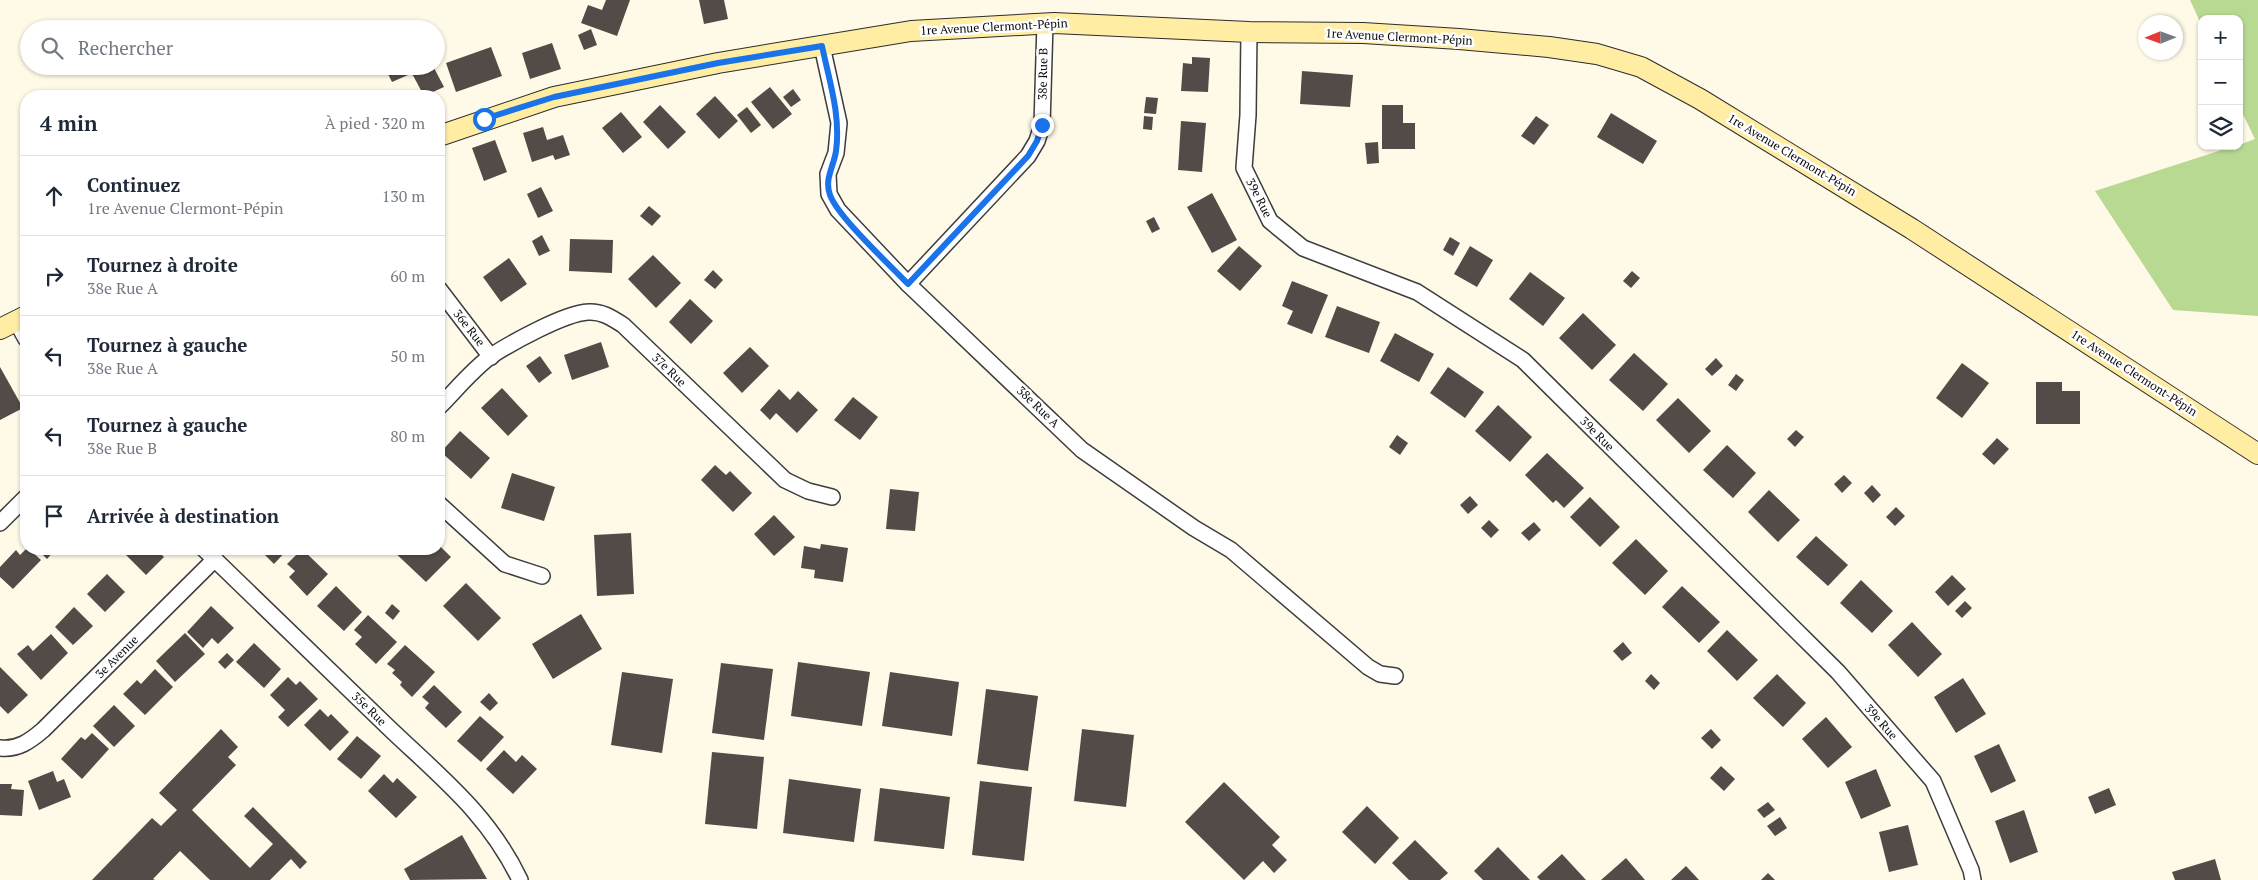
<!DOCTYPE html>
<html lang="fr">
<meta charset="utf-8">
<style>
:root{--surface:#fff;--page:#f6f6f7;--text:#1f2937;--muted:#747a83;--line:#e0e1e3}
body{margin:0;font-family:"PT Serif",serif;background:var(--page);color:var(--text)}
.controls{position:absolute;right:15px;top:15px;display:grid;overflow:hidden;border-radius:10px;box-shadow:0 1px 4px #0004}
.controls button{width:45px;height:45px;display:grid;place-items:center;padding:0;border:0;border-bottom:1px solid var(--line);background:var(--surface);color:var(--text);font:25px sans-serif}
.compass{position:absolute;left:2138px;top:15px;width:45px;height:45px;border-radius:50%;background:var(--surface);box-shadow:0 1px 4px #0004;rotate:269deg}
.stop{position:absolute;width:15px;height:15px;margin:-11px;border:4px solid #1a73e8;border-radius:50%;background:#fff}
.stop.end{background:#1a73e8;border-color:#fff;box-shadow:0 1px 5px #0008}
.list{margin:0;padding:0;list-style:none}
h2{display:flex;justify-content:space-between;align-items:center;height:65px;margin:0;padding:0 20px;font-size:21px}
h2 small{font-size:16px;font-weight:400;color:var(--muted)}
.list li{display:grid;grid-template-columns:32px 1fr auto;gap:15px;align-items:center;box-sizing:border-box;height:80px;padding:0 20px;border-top:1px solid var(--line)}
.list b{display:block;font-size:19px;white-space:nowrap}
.list p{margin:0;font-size:16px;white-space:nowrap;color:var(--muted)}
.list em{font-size:16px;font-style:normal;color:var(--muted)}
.icon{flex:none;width:28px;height:28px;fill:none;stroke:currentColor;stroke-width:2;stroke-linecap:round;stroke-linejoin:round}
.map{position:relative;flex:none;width:2258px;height:880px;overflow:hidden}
.search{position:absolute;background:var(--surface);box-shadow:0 1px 4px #0004;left:20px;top:20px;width:425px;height:55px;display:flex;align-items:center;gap:12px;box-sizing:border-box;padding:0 18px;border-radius:28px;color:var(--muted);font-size:19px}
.panel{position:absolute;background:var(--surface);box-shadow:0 1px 4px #0004;left:20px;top:90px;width:425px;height:465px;border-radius:20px}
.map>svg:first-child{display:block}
.forest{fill:#b8d992}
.building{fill:#534b47}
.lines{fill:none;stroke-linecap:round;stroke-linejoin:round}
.street-casing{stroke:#3d3d3d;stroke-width:18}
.secondary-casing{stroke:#2c2c2c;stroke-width:22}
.street{stroke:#fff;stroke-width:15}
.secondary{stroke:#ffeda3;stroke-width:20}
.route{stroke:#1a73e8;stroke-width:6}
.labels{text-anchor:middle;stroke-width:5;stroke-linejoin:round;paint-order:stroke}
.street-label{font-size:12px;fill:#0a0a0a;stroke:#fff}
</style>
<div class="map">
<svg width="2258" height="880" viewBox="0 0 2258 880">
<rect width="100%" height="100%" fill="#fff9e8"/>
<!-- forest -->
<polygon class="forest" points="2190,0 2258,0 2258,316 2173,310 2095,191 2234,146 2239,146 2239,145 2255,139 2239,106 2239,19 2202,19 2202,26"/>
<!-- building -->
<g class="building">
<polygon points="606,0 630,0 617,36 581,23 588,5 602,10"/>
<polygon points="699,0 724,0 728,19 704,24"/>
<polygon points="591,29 597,45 584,50 578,35"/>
<polygon points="552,43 561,69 530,79 522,53"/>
<polygon points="491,47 502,76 456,92 446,63"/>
<polygon points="1192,57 1210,58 1208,92 1181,91 1183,63 1192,64"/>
<polygon points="384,66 404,66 408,75 392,82"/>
<polygon points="408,66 433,66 444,87 424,96"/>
<polygon points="1302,71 1353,75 1350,107 1300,104"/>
<polygon points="770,87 792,114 773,129 751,102"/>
<polygon points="793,89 801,100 791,107 783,97"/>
<polygon points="715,96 738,121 719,139 696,114"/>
<polygon points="1146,97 1158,98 1156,114 1144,113"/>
<polygon points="660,105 686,132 668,149 643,122"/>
<polygon points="1382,105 1403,105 1403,123 1415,123 1415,149 1382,149"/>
<polygon points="747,107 761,125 751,133 737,115"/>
<polygon points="621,112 642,137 623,153 602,128"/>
<polygon points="1611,113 1657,141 1643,164 1597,137"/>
<polygon points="1144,116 1153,117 1152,130 1143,129"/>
<polygon points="1536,116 1549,125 1534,145 1521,136"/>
<polygon points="1181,121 1206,123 1202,172 1178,170"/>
<polygon points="543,127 547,140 563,135 570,155 555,160 553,155 532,162 523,133"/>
<polygon points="495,140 507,172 484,181 472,148"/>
<polygon points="1378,142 1379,163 1367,164 1365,143"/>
<polygon points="541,187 553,211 538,218 527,194"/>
<polygon points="1212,193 1237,240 1212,253 1187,207"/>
<polygon points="649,206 661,216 652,226 640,216"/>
<polygon points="1154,217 1160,229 1152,233 1146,221"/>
<polygon points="542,235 550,251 539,256 532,241"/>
<polygon points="1450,237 1460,243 1453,256 1443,250"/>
<polygon points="570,239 613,240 612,273 569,271"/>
<polygon points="1239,246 1262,266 1240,291 1217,271"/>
<polygon points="1470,246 1493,260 1477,287 1454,274"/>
<polygon points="653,255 681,283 656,308 628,279"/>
<polygon points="509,258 527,284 501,302 483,277"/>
<polygon points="713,270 723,280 715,289 704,280"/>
<polygon points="1632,271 1640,278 1631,288 1623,281"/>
<polygon points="1530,272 1565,298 1543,326 1509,299"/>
<polygon points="1292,281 1328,295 1312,334 1287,324 1293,311 1282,306"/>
<polygon points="690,299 713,321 691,344 669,322"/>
<polygon points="1337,306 1380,322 1369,353 1325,337"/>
<polygon points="1583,313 1616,345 1592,370 1559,338"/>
<polygon points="1395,333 1434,354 1419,382 1380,361"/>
<polygon points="601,342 609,367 572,380 564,355"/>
<polygon points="750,347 769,366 742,393 723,373"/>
<polygon points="1634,353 1668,384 1643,411 1609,380"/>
<polygon points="540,356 552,373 539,383 526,366"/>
<polygon points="1716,358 1723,366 1712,376 1705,369"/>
<polygon points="1962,363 1989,383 1962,418 1936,398"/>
<polygon points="0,367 23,408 0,420"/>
<polygon points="1448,367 1484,392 1465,418 1430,393"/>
<polygon points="1736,374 1744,380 1736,391 1728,385"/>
<polygon points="2036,382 2062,382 2062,391 2080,391 2080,424 2036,424"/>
<polygon points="502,388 528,416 508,436 481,408"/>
<polygon points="779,389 790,400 798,391 818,410 797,433 776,413 770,420 760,410"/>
<polygon points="853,397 878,417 860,440 834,420"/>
<polygon points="1678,398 1711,431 1689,453 1656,420"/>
<polygon points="1498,405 1532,437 1510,462 1475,431"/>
<polygon points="1796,430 1804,437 1795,447 1787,439"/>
<polygon points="460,431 490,458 471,479 441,452"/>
<polygon points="1397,435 1408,443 1400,455 1389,447"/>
<polygon points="1997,438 2009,449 1994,465 1982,454"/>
<polygon points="1727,445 1756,473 1733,498 1703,470"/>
<polygon points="1547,453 1584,488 1564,508 1556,500 1553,503 1525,475"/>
<polygon points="715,465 726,475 730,471 752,493 733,512 701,480"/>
<polygon points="512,473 555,487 544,521 501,508"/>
<polygon points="1844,475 1852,483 1842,493 1834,484"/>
<polygon points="1872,485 1881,495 1873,503 1864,493"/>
<polygon points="890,489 919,492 915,531 886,529"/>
<polygon points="1769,490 1800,520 1778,542 1748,512"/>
<polygon points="1470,496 1478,505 1468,514 1460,505"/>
<polygon points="1590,497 1620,527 1600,547 1570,517"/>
<polygon points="1896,507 1905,516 1895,526 1886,517"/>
<polygon points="774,515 795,537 774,556 754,534"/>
<polygon points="1489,520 1499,530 1491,538 1481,528"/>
<polygon points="1534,522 1541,530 1529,541 1521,533"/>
<polygon points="631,533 634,594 597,596 594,535"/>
<polygon points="1816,536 1848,565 1828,586 1796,557"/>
<polygon points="1636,539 1668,571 1645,595 1612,563"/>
<polygon points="821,544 848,548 843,582 814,578 815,570 801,568 804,546 820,549"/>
<polygon points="439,545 451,557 426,582 391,549 439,549"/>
<polygon points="26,549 29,549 41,560 13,589 0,577 0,567 16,550 20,555"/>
<polygon points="37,549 56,549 47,559"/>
<polygon points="120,549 156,549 164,557 146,575"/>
<polygon points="263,549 288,549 274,564 263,553 266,551"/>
<polygon points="302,549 328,574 307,596 289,577 295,571 287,564"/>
<polygon points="107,574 125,592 105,612 87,594"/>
<polygon points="1952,575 1966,589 1948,606 1935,592"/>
<polygon points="1861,580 1893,611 1872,633 1840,603"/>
<polygon points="466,583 501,618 478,641 443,606"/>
<polygon points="336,586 362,612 344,631 317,606"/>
<polygon points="1682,586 1720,622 1699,643 1662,607"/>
<polygon points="1965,601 1972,608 1962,618 1955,611"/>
<polygon points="392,604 400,611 393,620 385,613"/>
<polygon points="211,606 234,628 218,644 212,638 203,648 187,632"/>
<polygon points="74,607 93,626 73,645 55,627"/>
<polygon points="581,614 602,649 553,679 532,644"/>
<polygon points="368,615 397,642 376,664 355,644 362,637 354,630"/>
<polygon points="1912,622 1942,654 1918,677 1888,645"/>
<polygon points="1727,630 1758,660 1737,681 1707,651"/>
<polygon points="185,633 205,654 175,682 156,661"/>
<polygon points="51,634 68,653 41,680 17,654 28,645 33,651"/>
<polygon points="1623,642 1632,653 1622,661 1613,651"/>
<polygon points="254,643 281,669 264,688 236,662"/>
<polygon points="405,645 435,672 412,697 400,685 402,682 392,673 395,670 387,664"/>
<polygon points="227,653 234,660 225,669 218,662"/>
<polygon points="798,662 870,672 862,726 791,716"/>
<polygon points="721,663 773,669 764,740 712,733"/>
<polygon points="0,667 28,695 8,714 0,706"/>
<polygon points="155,669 173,687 145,715 123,694 137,680 141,684"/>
<polygon points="622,672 673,679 662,753 611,745"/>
<polygon points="890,672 959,682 952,736 882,726"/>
<polygon points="1651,674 1660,683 1654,690 1645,681"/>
<polygon points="1777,674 1806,703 1783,727 1753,698"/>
<polygon points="288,677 296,685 300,681 318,699 288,727 278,717 285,710 270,695"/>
<polygon points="1963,678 1986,714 1956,733 1934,697"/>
<polygon points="434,685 462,712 446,728 425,708 429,703 422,697"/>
<polygon points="986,689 1038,696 1028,771 977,764"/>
<polygon points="489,693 498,703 490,711 480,702"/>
<polygon points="114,705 135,726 114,747 93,726"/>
<polygon points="320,709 328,717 331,714 349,732 330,751 304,725"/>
<polygon points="480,716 504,737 481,762 457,741"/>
<polygon points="1826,717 1852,747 1828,768 1802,739"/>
<polygon points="221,729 238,747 228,757 236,765 192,810 250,868 273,844 244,816 253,807 307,862 300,869 291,859 270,880 210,880 180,851 153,879 155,880 92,880 152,818 161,826 177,810 159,793"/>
<polygon points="1082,729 1134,735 1126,807 1074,801"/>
<polygon points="1711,729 1721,740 1712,749 1701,738"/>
<polygon points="92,733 109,749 82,779 61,759 81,737 85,740"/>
<polygon points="357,736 381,756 361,779 337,759"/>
<polygon points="1999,744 2016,781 1991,793 1974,756"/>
<polygon points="504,750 516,762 522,755 537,769 513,794 486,769"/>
<polygon points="712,752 764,757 757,829 705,824"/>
<polygon points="1721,766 1735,779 1724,791 1710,778"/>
<polygon points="1876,769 1891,806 1861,819 1845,782"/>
<polygon points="53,771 57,782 64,779 71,797 39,810 28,781"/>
<polygon points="384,774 393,783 397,778 417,797 396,818 368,791"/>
<polygon points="789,779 861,789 854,842 783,833"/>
<polygon points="980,781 1032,787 1024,861 972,855"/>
<polygon points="1224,782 1280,837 1272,845 1287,860 1274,873 1263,861 1244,880 1185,822"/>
<polygon points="0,784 12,784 11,789 24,790 22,816 0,815"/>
<polygon points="880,788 950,797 944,849 874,841"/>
<polygon points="2109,788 2116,805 2095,814 2088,797"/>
<polygon points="1768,802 1775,810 1764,818 1757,810"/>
<polygon points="1367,806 1399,838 1375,864 1342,832"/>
<polygon points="2024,810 2038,852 2010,863 1995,821"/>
<polygon points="1780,817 1787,828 1775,836 1767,826"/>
<polygon points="1908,825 1918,865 1889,872 1879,832"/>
<polygon points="462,835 487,879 410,880 404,869"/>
<polygon points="1415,840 1448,873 1440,880 1409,880 1392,863"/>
<polygon points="1498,847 1530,880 1483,880 1474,871"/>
<polygon points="1562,854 1586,880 1540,880 1537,877"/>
<polygon points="1626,858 1645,880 1601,880"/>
<polygon points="2215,859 2221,880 2175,880 2172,872"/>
<polygon points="1686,866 1699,880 1671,880"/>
<polygon points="1768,873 1775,880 1761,880"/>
</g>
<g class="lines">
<!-- street casing -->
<g class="street-casing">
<g id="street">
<polyline points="1249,32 1248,115 1244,168 1270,221 1303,248 1417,292 1523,360 1838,672 1933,781 1971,870 1973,880"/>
<polyline points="822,46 839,123 836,153 828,174 829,194 838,210 908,284 1082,450 1194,528 1231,550 1368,667 1380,674 1395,676"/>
<polyline points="908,284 1028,156 1037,141 1042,125 1045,23"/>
<polyline points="439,289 491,357"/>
<polyline points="16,321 26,339"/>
<path d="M439,407C456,390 472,370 491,356C511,343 565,313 588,312C602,311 612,318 623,325L785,480L808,491L832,497"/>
<polyline points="439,504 505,564 542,576"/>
<polyline points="0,523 26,497"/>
<path d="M204,549C265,608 326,667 387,726C439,776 488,813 520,880"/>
<path d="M0,748C18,750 30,741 43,730L215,559"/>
</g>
</g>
<!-- secondary casing -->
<g class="secondary-casing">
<g id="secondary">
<polyline points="439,136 554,97 718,63 911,31 1054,23 1249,32 1363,33 1459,39 1549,47 1597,54 1641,67 1700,99 1912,229 2258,454"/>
<polyline points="0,329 26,316"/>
</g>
</g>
<!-- street -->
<use href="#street" class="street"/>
<!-- secondary -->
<use href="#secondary" class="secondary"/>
</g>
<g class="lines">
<!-- route -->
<path class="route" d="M484,119L554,97L718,63L822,46C829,80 841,115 836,151C834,166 824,179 830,195C838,217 889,264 908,284L1028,156L1037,141L1042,125"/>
</g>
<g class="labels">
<!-- street labels -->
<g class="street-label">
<text transform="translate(994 27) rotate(-3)" y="4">1re Avenue Clermont-Pépin</text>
<text transform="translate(1399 37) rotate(3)" y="4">1re Avenue Clermont-Pépin</text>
<text transform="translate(1043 74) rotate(-89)" y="4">38e Rue B</text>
<text transform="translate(1792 155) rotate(31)" y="4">1re Avenue Clermont-Pépin</text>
<text transform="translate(1259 198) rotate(63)" y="4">39e Rue</text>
<text transform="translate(469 328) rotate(52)" y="4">36e Rue</text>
<text transform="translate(669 370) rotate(44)" y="4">37e Rue</text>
<text transform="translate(2134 373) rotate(33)" y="4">1re Avenue Clermont-Pépin</text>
<text transform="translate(1038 407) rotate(44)" y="4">38e Rue A</text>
<text transform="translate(1597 434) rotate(45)" y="4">39e Rue</text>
<text transform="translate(117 657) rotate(-45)" y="4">3e Avenue</text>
<text transform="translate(369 709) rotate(44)" y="4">35e Rue</text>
<text transform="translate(1881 722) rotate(49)" y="4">39e Rue</text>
</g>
</g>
</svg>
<div class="controls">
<button>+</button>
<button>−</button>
<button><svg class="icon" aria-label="layers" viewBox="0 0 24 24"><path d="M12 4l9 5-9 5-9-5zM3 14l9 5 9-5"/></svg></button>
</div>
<svg class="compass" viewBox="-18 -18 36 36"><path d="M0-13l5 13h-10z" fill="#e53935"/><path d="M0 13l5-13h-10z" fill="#747a83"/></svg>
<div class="stop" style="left:484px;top:119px"></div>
<div class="stop end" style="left:1042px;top:125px"></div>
<div class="search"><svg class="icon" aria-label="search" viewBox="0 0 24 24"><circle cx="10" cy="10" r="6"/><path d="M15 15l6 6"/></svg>Rechercher</div>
<section class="panel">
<h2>4 min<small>À pied · 320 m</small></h2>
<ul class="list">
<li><svg class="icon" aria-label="ahead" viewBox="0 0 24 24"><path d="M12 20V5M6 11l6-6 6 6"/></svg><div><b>Continuez</b><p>1re Avenue Clermont-Pépin</p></div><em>130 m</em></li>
<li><svg class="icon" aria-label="right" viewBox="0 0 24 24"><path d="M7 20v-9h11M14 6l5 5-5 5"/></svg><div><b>Tournez à droite</b><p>38e Rue A</p></div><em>60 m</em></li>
<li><svg class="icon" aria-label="left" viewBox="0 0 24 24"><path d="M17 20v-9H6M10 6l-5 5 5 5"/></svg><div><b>Tournez à gauche</b><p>38e Rue A</p></div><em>50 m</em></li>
<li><svg class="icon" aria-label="left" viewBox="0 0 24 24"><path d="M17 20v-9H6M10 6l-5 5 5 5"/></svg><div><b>Tournez à gauche</b><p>38e Rue B</p></div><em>80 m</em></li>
<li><svg class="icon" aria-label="arrive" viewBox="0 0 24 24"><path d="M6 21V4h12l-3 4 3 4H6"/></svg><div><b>Arrivée à destination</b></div></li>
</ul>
</section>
</div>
